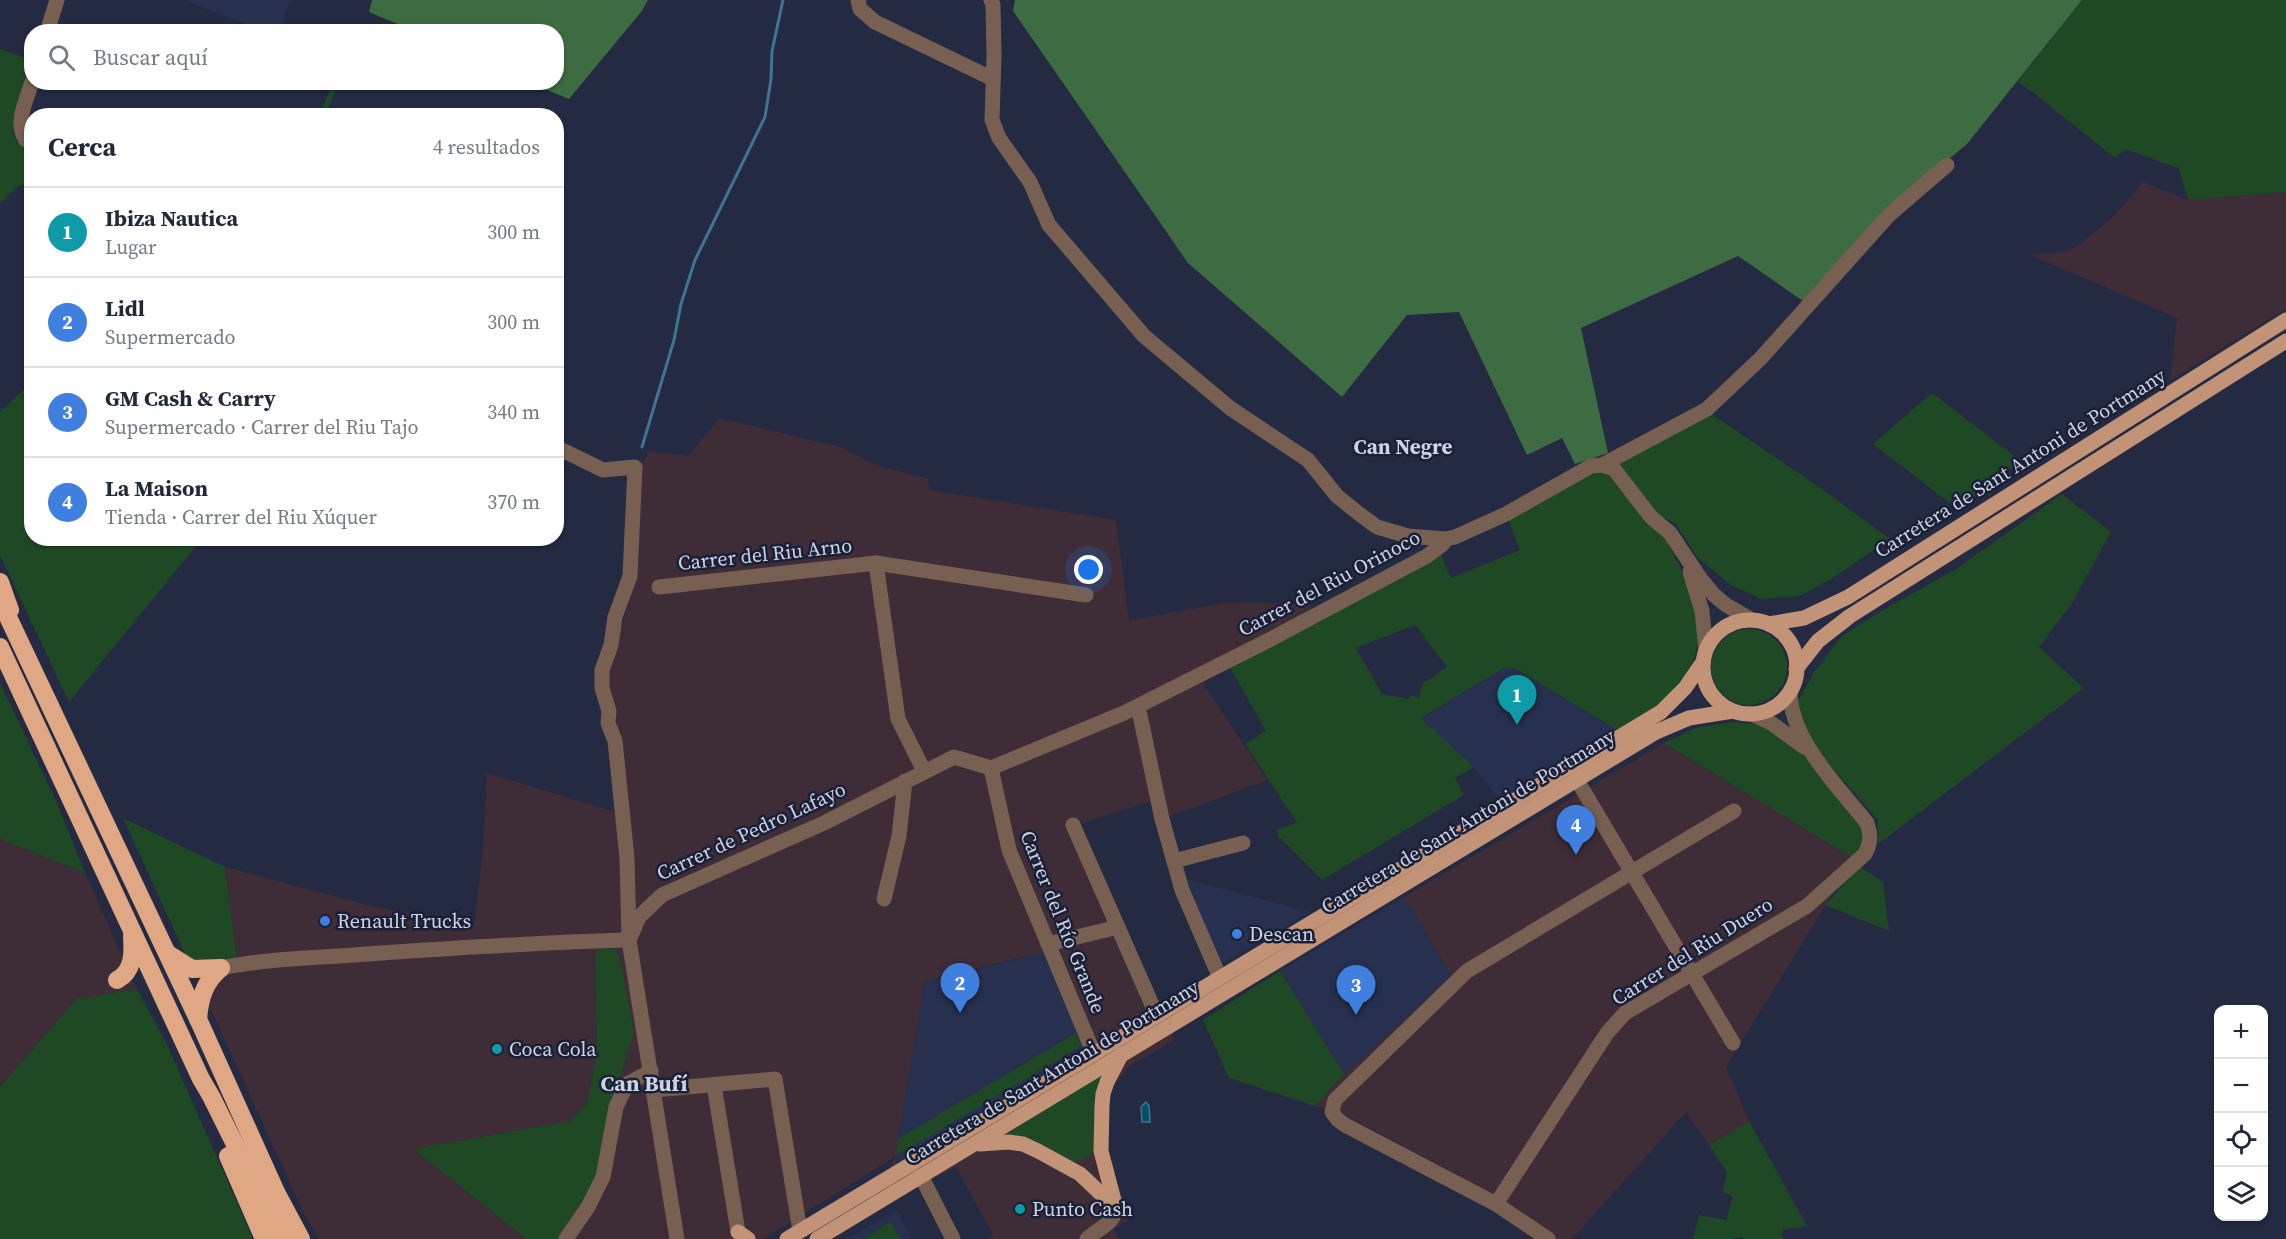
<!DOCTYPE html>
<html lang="es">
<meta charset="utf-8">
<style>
:root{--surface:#fff;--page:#f6f6f7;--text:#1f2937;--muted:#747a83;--line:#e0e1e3;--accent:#7f5d5d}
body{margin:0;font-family:"Source Serif 4",serif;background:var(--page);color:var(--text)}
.controls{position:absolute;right:18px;bottom:18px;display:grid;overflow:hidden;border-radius:12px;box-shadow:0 2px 4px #0004}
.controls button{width:54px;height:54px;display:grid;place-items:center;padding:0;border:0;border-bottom:2px solid var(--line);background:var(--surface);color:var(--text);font:30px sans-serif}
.you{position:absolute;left:1089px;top:570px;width:21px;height:21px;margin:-15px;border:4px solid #fff;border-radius:50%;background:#1a73e8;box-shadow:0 0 0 9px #1a73e833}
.badge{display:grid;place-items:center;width:39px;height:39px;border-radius:50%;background:var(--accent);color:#fff;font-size:20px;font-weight:700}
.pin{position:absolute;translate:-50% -50px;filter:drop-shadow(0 2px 3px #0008)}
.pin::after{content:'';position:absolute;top:32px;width:21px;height:18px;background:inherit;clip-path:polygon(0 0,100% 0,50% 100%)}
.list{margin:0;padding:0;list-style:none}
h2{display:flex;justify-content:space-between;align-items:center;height:78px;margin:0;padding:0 24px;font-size:26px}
h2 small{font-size:20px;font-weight:400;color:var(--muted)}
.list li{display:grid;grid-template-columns:39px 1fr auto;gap:18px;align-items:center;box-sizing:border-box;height:90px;padding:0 24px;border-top:2px solid var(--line)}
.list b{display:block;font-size:22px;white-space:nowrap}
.list p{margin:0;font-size:20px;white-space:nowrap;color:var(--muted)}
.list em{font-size:20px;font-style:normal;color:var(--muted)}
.icon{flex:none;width:33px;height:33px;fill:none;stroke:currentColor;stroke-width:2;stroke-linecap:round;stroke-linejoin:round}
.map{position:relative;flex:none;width:2286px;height:1239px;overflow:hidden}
.search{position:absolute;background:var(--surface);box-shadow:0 2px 4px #0004;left:24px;top:24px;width:540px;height:66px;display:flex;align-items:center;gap:15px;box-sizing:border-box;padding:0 21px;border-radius:24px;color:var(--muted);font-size:22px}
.panel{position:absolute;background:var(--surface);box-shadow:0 2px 4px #0004;left:24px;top:108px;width:540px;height:438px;border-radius:24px}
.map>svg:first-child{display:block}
.built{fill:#28304f}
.industrial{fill:#3e2d37;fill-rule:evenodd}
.green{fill:#1e4924;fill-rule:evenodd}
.forest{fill:#3d6b42}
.water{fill:#044c6c;stroke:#417490;stroke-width:1.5}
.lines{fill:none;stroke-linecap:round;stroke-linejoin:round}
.stream{stroke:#417490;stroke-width:3}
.minor{stroke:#776052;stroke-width:15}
.major{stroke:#c29377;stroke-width:15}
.highway{stroke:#e0a785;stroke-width:18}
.shop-dot{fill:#3f7fe0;stroke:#1a2037;stroke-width:2}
.culture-dot{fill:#0f9aa8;stroke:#1a2037;stroke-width:2}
.labels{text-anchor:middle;stroke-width:5;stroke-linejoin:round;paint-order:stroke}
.street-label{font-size:20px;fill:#ced3e3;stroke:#1a2037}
.poi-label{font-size:20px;fill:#ced3e3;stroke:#1a2037;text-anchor:start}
.neighbourhood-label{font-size:21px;font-weight:bold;fill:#ced3e3;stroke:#1a2037}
.quarter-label{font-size:22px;font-weight:bold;fill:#ced3e3;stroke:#1a2037}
</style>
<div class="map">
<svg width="2286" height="1239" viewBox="0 0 2286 1239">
<rect width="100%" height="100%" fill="#232a42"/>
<!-- built -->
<g class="built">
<polygon points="184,0 290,0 280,31 264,32"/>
<polygon points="1514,668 1619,731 1500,801 1474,767 1421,719 1502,669"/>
<polygon points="1183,878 1310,912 1218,966"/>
<polygon points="1404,897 1452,976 1344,1074 1280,971"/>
<polygon points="1044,953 1086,1052 897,1166 896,1156 898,1139 925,982"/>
<polygon points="897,1210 912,1239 847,1239"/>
</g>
<!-- industrial -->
<g class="industrial">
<polygon points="2143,182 2188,200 2286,192 2286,309 2170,380 2177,318 2030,255 2066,252 2082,243 2116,214"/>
<path d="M720,418L840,447L876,465L928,479L929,490L1116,520L1129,621L1227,602L1310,604L1317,622L1201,680L1267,780L1166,818L1151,801L1080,824L1153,1001L1175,1040L1131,1065L1112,1087L1108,1108L1109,1155L1129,1220L1113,1229L1119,1239H986L993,1235L956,1167L895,1199L883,1180L895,1157L763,1239H573L605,1192L625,1099H613L595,954L597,1054L587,1103L570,1121L413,1149L524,1237L523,1239H319L305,1216L209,1005L211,985L237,960L225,867L371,906L474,925L482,857L487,773L622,814H630L620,770L616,718L606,680L613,651L635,584L642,466L649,452L688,456ZM1044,953L1085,1052L897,1165L896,1156L898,1139L925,982L998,963Z"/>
<polygon points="1664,743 1854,859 1726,1067 1749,1121 1709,1145 1686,1112 1572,1239 1555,1239 1460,1176 1341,1113 1315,1106 1344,1074 1452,976 1404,897"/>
<polygon points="0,839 85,873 137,989 76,999 0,1087"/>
</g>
<!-- green -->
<g class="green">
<path d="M2082,0H2286V192L2188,200L2179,168C2169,166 2132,150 2127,150C2121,151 2119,155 2115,158L2018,81Z"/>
<polygon points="0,49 32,60 13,131 16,141 31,147 31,181 17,187 0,204"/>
<polygon points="333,83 339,83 325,115 319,115"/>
<polygon points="31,382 32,538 202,539 69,702 0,555 0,412"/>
<polygon points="1932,393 2021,461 1959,510 1873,444"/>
<polygon points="1709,412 1819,487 1890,539 1831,579 1800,596 1761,599 1731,585 1697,557 1676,524 1659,515 1617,461"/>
<path d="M1593,469L1611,475L1664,535L1680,567L1695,605L1699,642L1692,666L1664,701L1619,731L1514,668L1502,669L1421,718L1474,767L1455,778L1464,795L1322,880L1278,836L1277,829L1297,823L1245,744L1266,731L1229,666L1440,553L1451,578L1520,550L1507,517ZM1415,625L1447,667L1422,684L1419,699L1413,695L1408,699L1382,694L1356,648Z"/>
<polygon points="2062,494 2111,532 2072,603 2039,647 2084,688 1878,844 1878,820 1821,755 1805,731 1797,703 1814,672 1841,637 1878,613 1956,569"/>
<circle cx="1749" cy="667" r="38"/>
<polygon points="0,683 57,803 85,873 0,839"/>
<path d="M1733,722C1741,723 1752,723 1760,726C1806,742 1835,792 1864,828L1867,836L1854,859L1664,743L1695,728Z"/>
<polygon points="123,818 225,867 237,960 195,964 187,958"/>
<polygon points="1860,867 1883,882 1889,931 1825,905"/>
<polygon points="614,948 620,959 634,1032 613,1099 597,1181 559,1239 523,1239 524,1237 413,1149 570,1121 587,1103 597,1054 595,954 600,949"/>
<polygon points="1280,971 1344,1074 1315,1106 1229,1078 1203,1020"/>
<polygon points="137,989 168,1047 253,1239 0,1239 0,1087 76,999"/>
<polygon points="1076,1033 1081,1046 896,1156 898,1139"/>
<path d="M1105,1073C1103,1094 1104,1136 1092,1153C1087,1160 1080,1161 1071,1161L1001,1137Z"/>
<polygon points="1749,1121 1807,1226 1782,1230 1783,1239 1743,1239 1742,1237 1728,1239 1693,1239 1699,1215 1726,1220 1733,1197 1722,1192 1727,1173 1709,1145"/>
<polygon points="891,1222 901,1239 867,1239 866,1237"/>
</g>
<!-- forest -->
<g class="forest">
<polygon points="372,0 648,0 641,12 569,99 530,83 556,82 556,32 414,31 369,12"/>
<polygon points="1015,0 2082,0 1967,144 1879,217 1803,301 1738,256 1581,328 1608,453 1575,464 1562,438 1527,455 1459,312 1407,315 1342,397 1188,263 1013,11"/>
</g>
<!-- water -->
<polygon class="water" points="1146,1102 1149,1106 1150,1122 1142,1122 1141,1107"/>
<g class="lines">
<!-- stream -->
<polyline class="stream" points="642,447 674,340 681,304 695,260 765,117 771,79 772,51 783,0"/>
<!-- minor -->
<g class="minor">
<polyline points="858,0 860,9 875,22 993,79"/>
<polyline points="991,0 993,5 994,55 992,120 999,138 1030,182 1049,225 1144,336 1230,408 1308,460 1337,496 1358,513 1377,527 1408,536 1445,539 1455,537 1506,514 1591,466 1602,465 1614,469 1651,517 1670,533 1700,578 1714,595 1726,605 1752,620"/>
<polyline points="47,32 57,0"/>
<path d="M32,142L25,139C15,122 26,101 32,82"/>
<polyline points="556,447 603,470 635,467 630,576 615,617 611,645 602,670 602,688 609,711 608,723 615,741 627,858 629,940 677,1239"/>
<polyline points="1602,465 1707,409 1761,358 1889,215 1947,165"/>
<polyline points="1690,572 1702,611 1706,649"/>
<polyline points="659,587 876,563"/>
<polyline points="1138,706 1162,819 1182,890 1220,978"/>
<polyline points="1751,714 1771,723 1804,747"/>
<polyline points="991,768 1009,850 1094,1054"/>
<polyline points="924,771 898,719 876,563 1086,595"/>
<polyline points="1577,780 1733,1043"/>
<polyline points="1073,825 1157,1016"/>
<polyline points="1174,861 1243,843"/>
<polyline points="884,899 899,836 905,781"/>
<polyline points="629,940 639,917 662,895 824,823 954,757 991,768 1124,713 1273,638 1427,556 1443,544 1445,539"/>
<polyline points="1048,944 1118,927"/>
<path d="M221,968C269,958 319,958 368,954C455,948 542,942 629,940"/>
<polyline points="714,1085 738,1232"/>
<polyline points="654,1090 775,1079 800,1231"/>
<polyline points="921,1176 953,1239"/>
<path d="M1496,1204L1607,1033L1625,1013L1807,906L1865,854C1871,842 1871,835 1867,823C1838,786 1790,740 1790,691"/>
<polyline points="566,1239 588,1207 603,1177 616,1107 627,1084 651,1071"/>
<path d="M1087,1239C1097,1229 1115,1223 1116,1208"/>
<polyline points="1548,1239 1496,1204 1345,1125 1337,1119 1332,1112 1335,1100 1467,971 1734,811"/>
</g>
<!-- major -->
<g class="major">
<circle cx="1750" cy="667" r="47"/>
<polyline points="1769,624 1804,618 1848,597 2286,320"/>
<polyline points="1796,669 1818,641 1850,616 2286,341"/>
<polyline points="980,1144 1008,1142 1023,1144 1038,1151 1080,1174 1116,1208"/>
<polyline points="1116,1208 1101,1151 1102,1106 1103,1094 1107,1082 1121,1055"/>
<polyline points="738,1232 748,1239"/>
<polyline points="787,1239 1661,712 1685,688 1703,662"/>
<polyline points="817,1239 1656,732 1689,718 1733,711"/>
</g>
<!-- highway -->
<g class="highway">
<polyline points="0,582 10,610"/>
<polyline points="0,600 198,1019 276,1192 301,1239"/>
<polyline points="0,647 201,1079 211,1096 282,1239"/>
<polyline points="168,954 192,969 221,968"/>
<path d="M117,980C134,971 133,953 132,936"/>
<path d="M198,1019C200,998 204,982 221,968"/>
<polyline points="228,1156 264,1239"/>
</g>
</g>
<!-- markers -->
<g class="shop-dot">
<circle cx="325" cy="921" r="6"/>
<circle cx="1237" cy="934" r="6"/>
</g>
<g class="culture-dot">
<circle cx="497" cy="1049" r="6"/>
<circle cx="1020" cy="1209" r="6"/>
</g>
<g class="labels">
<!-- street labels -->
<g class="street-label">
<text transform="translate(2020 463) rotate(-32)" y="7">Carretera de Sant Antoni de Portmany</text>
<text transform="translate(765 554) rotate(-6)" y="7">Carrer del Riu Arno</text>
<text transform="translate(1329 583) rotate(-28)" y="7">Carrer del Riu Orinoco</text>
<text transform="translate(1468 821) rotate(-31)" y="7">Carretera de Sant Antoni de Portmany</text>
<text transform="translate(751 831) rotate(-25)" y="7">Carrer de Pedro Lafayo</text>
<text transform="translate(1063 922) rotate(68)" y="7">Carrer del Río Grande</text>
<text transform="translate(1692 951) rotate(-32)" y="7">Carrer del Riu Duero</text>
<text transform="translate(1052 1072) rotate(-31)" y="7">Carretera de Sant Antoni de Portmany</text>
</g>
<!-- poi labels -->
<g class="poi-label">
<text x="337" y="928">Renault Trucks</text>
<text x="1249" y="941">Descan</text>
<text x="509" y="1056">Coca Cola</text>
<text x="1032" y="1216">Punto Cash</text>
</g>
<!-- neighbourhood labels -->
<g class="neighbourhood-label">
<text x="1403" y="454">Can Negre</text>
</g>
<!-- quarter labels -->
<g class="quarter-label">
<text x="644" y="1091">Can Bufí</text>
</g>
</g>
</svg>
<div class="controls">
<button>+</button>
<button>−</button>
<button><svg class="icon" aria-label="locate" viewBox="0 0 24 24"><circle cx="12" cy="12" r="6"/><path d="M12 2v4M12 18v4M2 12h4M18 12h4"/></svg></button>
<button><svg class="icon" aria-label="layers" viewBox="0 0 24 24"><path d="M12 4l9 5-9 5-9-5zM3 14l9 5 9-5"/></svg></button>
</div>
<div class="you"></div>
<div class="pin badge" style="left:1517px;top:725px;background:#0f9aa8">1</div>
<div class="pin badge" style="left:960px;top:1013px;background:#3f7fe0">2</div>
<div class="pin badge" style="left:1356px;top:1015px;background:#3f7fe0">3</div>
<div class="pin badge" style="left:1576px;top:855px;background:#3f7fe0">4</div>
<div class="search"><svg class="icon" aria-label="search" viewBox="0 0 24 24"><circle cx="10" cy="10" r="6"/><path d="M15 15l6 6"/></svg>Buscar aquí</div>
<section class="panel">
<h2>Cerca<small>4 resultados</small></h2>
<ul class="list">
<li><span class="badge" style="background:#0f9aa8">1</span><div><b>Ibiza Nautica</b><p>Lugar</p></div><em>300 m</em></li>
<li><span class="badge" style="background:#3f7fe0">2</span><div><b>Lidl</b><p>Supermercado</p></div><em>300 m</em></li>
<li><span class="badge" style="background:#3f7fe0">3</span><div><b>GM Cash &amp; Carry</b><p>Supermercado · Carrer del Riu Tajo</p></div><em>340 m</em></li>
<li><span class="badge" style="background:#3f7fe0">4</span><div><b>La Maison</b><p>Tienda · Carrer del Riu Xúquer</p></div><em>370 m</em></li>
</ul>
</section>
</div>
